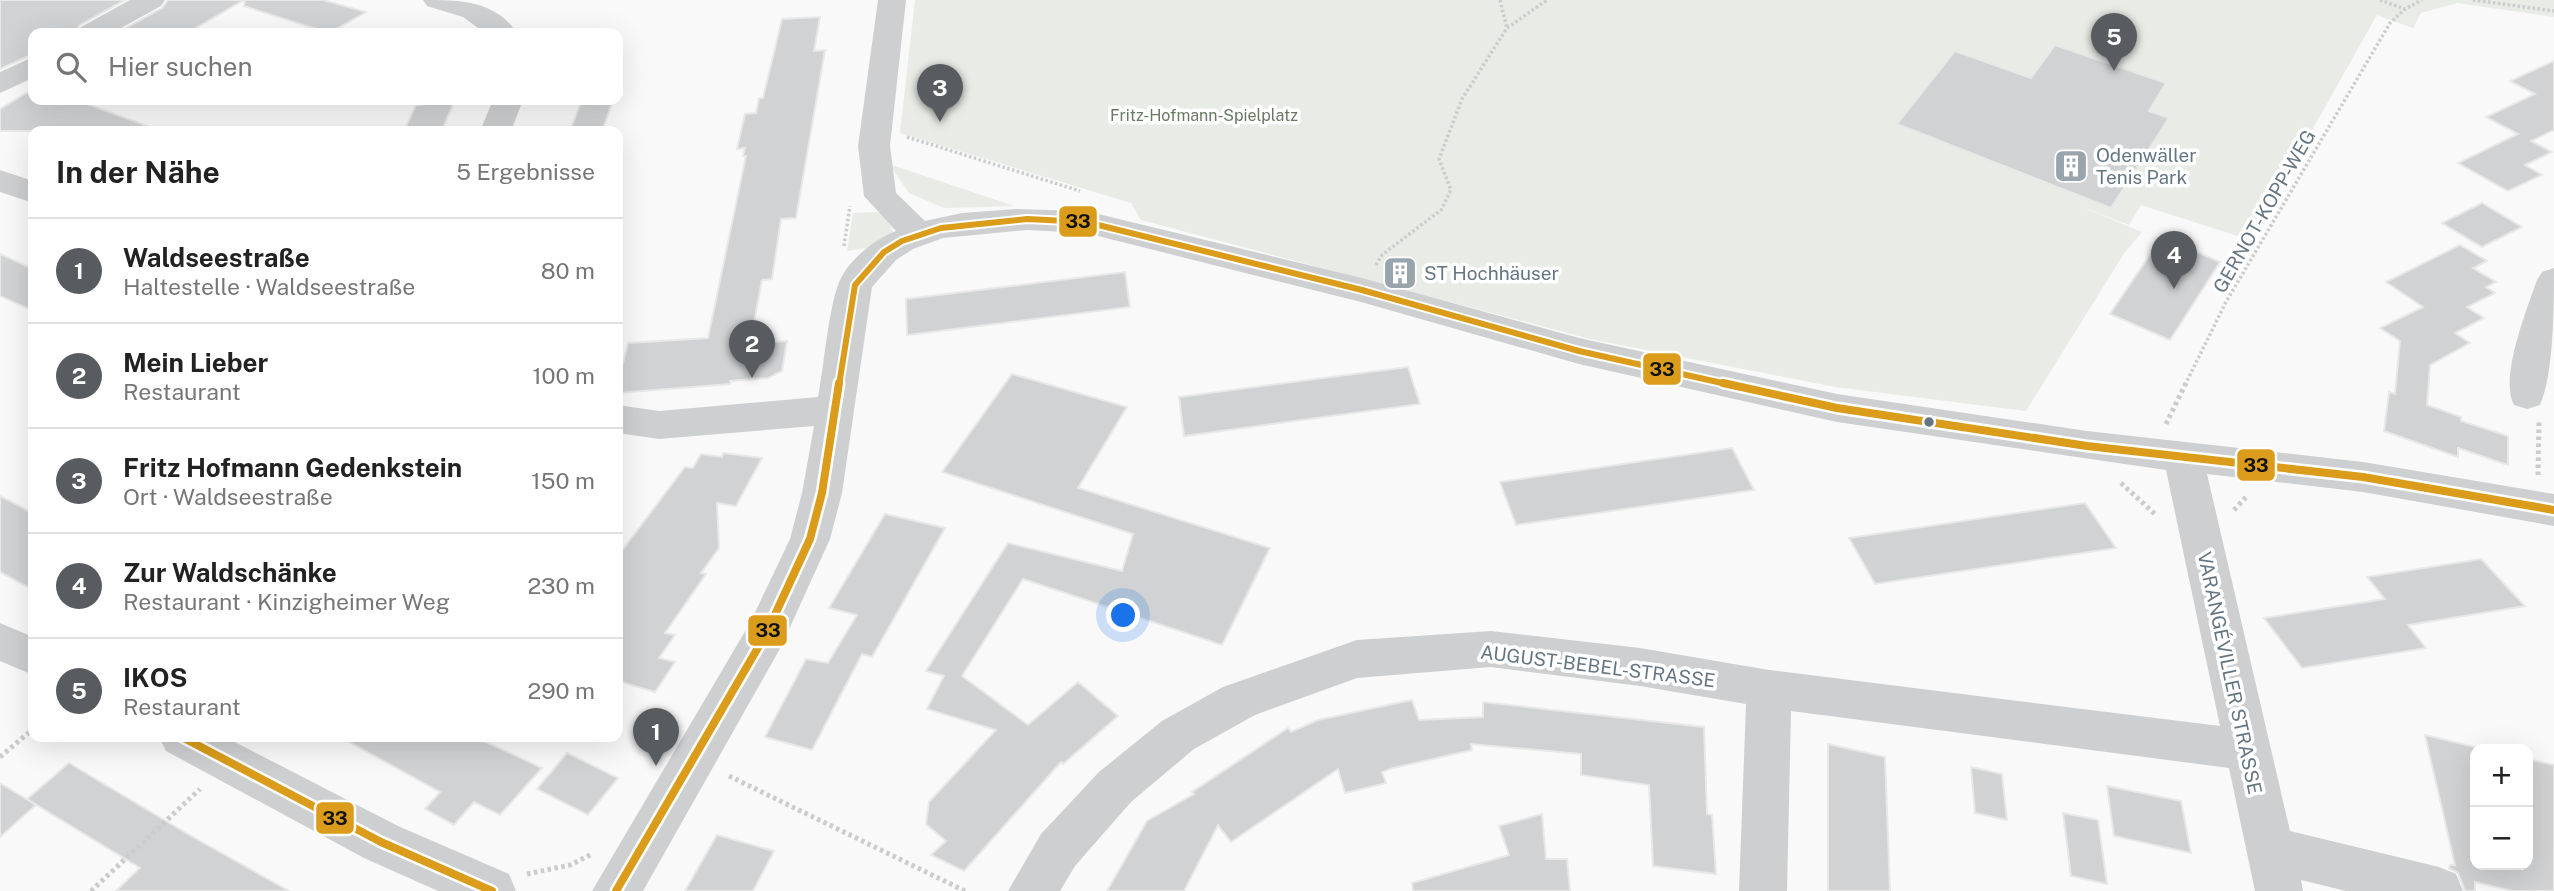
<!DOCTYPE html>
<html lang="de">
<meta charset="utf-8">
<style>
:root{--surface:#fff;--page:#f6f6f6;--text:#222;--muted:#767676;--line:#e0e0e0;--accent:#585c60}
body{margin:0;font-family:"Public Sans",sans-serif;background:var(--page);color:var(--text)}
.controls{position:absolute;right:21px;bottom:21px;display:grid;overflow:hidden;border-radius:14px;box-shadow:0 7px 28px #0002}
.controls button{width:63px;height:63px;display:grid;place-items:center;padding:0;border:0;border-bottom:2px solid var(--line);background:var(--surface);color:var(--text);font:35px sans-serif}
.you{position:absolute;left:1124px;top:616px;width:24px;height:24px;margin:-18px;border:5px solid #fff;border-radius:50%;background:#1a73e8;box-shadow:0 0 0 10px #1a73e833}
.badge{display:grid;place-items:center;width:46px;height:46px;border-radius:50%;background:var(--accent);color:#fff;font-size:23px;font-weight:700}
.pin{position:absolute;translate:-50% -58px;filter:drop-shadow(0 2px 4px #0008)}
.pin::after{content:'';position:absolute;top:37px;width:24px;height:21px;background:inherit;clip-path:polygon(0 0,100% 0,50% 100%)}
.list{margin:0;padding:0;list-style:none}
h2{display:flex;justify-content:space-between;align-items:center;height:91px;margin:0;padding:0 28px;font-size:30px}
h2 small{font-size:23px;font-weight:400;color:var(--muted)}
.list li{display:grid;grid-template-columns:46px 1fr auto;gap:21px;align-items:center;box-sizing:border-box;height:105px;padding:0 28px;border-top:2px solid var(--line)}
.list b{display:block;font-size:26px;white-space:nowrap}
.list p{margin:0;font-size:23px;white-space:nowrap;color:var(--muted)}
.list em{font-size:23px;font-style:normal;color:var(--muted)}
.icon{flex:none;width:38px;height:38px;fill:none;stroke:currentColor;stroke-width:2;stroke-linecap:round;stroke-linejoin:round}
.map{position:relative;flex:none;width:2554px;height:891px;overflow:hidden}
.search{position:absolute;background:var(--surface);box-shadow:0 7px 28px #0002;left:28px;top:28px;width:595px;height:77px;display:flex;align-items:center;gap:18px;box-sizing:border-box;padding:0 24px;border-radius:14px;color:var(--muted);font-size:26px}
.panel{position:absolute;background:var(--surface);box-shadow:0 7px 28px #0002;left:28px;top:126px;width:595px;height:616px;border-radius:14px}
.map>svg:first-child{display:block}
.green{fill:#e8ebe6}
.building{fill:#d0d2d3;stroke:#e8e8e8;stroke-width:2}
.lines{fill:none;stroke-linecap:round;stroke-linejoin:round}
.path-far1{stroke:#cbcccd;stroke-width:3.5;stroke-dasharray:2.5 2.5;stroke-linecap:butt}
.path{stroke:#cbcccd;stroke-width:5;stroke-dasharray:3.5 3.5;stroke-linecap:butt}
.street{fill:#cecfd0;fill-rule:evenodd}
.bus-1-far1-casing{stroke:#fff;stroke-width:10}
.bus-1-casing{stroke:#fff;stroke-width:13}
.bus-1-far1{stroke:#da9c1a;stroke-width:6}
.bus-1{stroke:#da9c1a;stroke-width:8}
.bus-dot{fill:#657683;stroke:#fff;stroke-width:2.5}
.labels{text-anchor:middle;stroke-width:7;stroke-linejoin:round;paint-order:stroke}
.far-park-label{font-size:16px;fill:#687a64;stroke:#fff}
.poi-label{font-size:19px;fill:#657683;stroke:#fff;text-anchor:start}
.street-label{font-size:19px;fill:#657683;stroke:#fff}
.line-badge{stroke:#fff;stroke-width:2.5}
.pale-badge-label{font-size:19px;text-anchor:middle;font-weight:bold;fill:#111}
</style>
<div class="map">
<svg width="2554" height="891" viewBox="0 0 2554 891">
<rect width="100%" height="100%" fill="#f9f9f9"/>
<!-- green -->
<g class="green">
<polygon points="915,0 2554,0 2554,17 2457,3 2421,13 2413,28 2377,15 2250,240 2141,205 2129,225 2077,205 2142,232 2125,252 2026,411 1835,387 1590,339 1141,220 1131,203 900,133"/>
<polygon points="889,164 1014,206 944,208 909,193"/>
<polygon points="877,212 887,218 893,232 869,248 847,251 853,213"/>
</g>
<!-- building -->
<g class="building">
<polygon points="0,0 125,0 80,25 74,33 33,33 33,54 0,69"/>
<polygon points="168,0 244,0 187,33 174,30 169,33 117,33 162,8"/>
<polygon points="245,0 323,0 366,12 329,33 244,6"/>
<polygon points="820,17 814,51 825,50 796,218 781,219 772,279 762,280 750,344 787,341 782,371 768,378 730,381 730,384 618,393 618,363 623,363 628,343 708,338 746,156 743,156 745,148 737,149 745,114 756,113 759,98 763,98 782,19"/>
<polygon points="2055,45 2166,83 2149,111 2169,118 2111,208 1897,124 1955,51 2031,78"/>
<polygon points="2554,61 2554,130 2531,141 2552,152 2525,165 2542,175 2508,191 2458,163 2518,134 2486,117 2535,94 2510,81"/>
<polygon points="33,89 33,100 76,100 153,128 152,131 0,131 0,109"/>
<polygon points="582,100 613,100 602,131 570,131"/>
<polygon points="454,102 442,130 404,131 416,105"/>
<polygon points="2482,203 2522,227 2482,247 2442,223"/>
<polygon points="2162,237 2220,262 2170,340 2110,314"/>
<polygon points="2460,245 2487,261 2473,268 2496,282 2486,287 2495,293 2467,307 2484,318 2455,333 2470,343 2430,365 2427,405 2461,417 2461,421 2508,436 2508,465 2458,448 2458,457 2384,431 2389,392 2395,394 2400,341 2380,328 2423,307 2386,282"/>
<polygon points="0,254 33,269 33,311 0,296"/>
<polygon points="1125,272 1130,307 907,335 906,299"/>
<polygon points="1408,367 1420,404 1184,436 1179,397"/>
<polygon points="1012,374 1127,407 1078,488 1270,548 1222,645 1023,579 962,676 1028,725 1078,682 1118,716 1063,764 1061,762 964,871 931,855 946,841 926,824 929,802 996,730 927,709 944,676 926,671 1008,543 1122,571 1133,534 942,472"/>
<polygon points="1732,448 1754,490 1516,525 1500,482"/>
<polygon points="723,453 762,458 736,506 717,503 719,548 701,573 706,574 665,633 675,635 659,658 675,662 655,692 618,681 618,556 685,467 693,468 701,454 722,457"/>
<polygon points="0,496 33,513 33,590 0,572"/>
<polygon points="2085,503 2116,548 1875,584 1849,538"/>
<polygon points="885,514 945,528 872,657 862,654 812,750 765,737 806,659 828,663 857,615 829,608"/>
<polygon points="2481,559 2525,606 2408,625 2426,648 2302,668 2264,618 2385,599 2367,577"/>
<polygon points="1412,700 1419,720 1483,717 1483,702 1704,727 1707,814 1712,815 1716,874 1653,866 1649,785 1581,775 1581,754 1471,744 1472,750 1393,768 1382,772 1386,783 1345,793 1338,769 1231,842 1218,825 1184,891 1107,891 1147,821 1194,794 1192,792 1288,728 1291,732 1318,720"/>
<polygon points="2425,735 2475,747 2475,865 2528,865 2528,759 2554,765 2554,891 2513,891 2475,882 2475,891 2465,891 2458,873 2449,868 2450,865 2455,865"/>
<polygon points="340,737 475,737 542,768 500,815 474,802 454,825 425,809 440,792"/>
<polygon points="1828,744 1885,757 1890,891 1828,891"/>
<polygon points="567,753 618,778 588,815 537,789"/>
<polygon points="69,763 186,833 289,891 116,891 140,868 27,799"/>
<polygon points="1971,767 2002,774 2007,820 1975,813"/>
<polygon points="0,783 36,805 0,837"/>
<polygon points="2107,786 2181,801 2191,853 2114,836"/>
<polygon points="2063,813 2098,820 2107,884 2071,876"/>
<polygon points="1542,814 1546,859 1567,859 1570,891 1413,891 1412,883 1509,855 1499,826"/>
<polygon points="717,835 774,851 753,891 685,891"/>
</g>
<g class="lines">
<!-- path-far1 -->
<g class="path-far1">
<polyline points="1500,0 1507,28"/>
<polyline points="2380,0 2405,9"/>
<polyline points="2473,0 2554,11"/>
<polyline points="907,137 1080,191"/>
<polyline points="844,246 850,206"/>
<polyline points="1376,265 1382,255 1441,210 1451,190 1439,159 1462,99 1507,28 1547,0"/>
<polyline points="2185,385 2226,302 2390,23 2405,9 2422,0"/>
</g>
<!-- path -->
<g class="path">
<polyline points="2166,424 2186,383"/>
<polyline points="2538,475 2539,421"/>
<polyline points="2121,483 2156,515"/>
<polyline points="2234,510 2247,496"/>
<polyline points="0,757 33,729"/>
<polyline points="729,776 965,891"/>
<polyline points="527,874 570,865 592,854"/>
<polyline points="91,891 200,789"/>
</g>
<!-- street -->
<g class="street">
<polygon points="130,0 165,0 161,6 112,33 77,33 81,27"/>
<path d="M423,0C459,0 495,0 517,33H485L463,17L427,6Z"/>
<path d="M878,0H906L890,146L896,193L925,221L962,213L1016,209L1086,211L1362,278L1579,338L1837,394L2087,431L2363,462L2554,494V526L2363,492L2207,474L2290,831L2439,867L2456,874L2463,891H2346L2301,880L2303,891H2255L2229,768L1791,711L1787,891H1739L1746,704L1640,686L1491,667L1357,678L1255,715L1194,749L1131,802L1075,866L1060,891H1008L1041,834L1099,772L1162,721L1223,687L1357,640L1491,631L1640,648L1769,670L2220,726L2166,470L1837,422L1579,364L1361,302L1086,233L1027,230L943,238L913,249L896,260L872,287L842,493L830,539L781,647L643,891H592L750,623L790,539L802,493L814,426L659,439L618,433V405L659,411L818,397C824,366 828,313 838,285C846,262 873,240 896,231L864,196L858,146Z"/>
<polygon points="33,57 33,78 0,93 0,72"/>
<polygon points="493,100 523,100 511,131 480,131"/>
<polygon points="0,170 33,181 33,203 0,192"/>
<path d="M2554,268C2554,305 2554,374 2540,405L2527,409L2514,405C2499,378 2527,309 2537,280L2542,272Z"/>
<polygon points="0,623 33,637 33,675 0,661"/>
<polygon points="159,737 225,737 398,826 509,874 516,891 438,891 364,858 166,751"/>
</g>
<!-- bus-1-far1 casing -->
<g class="bus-1-far1-casing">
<polyline id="bus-1-far1" points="839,385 855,285 884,252 902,241 941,228 1027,219 1086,222 1362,290 1579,351 1731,385"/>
</g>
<!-- bus-1 casing -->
<g class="bus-1-casing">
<g id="bus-1">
<polyline points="1723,383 1837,408 2087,446 2363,477 2554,510"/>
<polyline points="182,737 381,842 492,891"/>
<polyline points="616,891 766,634 810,539 822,493 839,383"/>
</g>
</g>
<!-- bus-1-far1 -->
<use href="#bus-1-far1" class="bus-1-far1"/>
<!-- bus-1 -->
<use href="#bus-1" class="bus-1"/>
</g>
<!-- icons -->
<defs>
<g id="building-square" transform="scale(1.75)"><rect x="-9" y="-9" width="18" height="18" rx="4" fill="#99a4ac" stroke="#fff"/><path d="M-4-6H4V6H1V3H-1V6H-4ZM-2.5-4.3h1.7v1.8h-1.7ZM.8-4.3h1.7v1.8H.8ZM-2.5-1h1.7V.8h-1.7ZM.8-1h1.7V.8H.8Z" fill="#fff"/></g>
</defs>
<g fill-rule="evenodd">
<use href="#building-square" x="2071" y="166"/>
<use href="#building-square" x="1400" y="273"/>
</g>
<!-- markers -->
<circle class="bus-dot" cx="1929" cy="422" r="6"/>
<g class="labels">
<!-- far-park labels -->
<g class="far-park-label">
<text x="1204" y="121">Fritz-Hofmann-Spielplatz</text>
</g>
<!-- poi labels -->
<g class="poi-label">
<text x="2096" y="162">Odenwäller<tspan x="2096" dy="22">Tenis Park</tspan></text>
<text x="1424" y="280">ST Hochhäuser</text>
</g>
<!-- street labels -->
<g class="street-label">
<text transform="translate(2264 211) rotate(-60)" y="7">GERNOT-KOPP-WEG</text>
<text transform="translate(1598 666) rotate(7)" y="7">AUGUST-BEBEL-STRASSE</text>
<text transform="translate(2230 673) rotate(78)" y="7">VARANGÉVILLER STRASSE</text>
</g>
</g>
<g class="line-badge">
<rect x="1058" y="205" width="40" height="33" rx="7" fill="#da9c1a"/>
<rect x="1642" y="352" width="40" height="34" rx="7" fill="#da9c1a"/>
<rect x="2236" y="448" width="40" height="34" rx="7" fill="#da9c1a"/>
<rect x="747" y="614" width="41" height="33" rx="7" fill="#da9c1a"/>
<rect x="315" y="801" width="40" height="34" rx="7" fill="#da9c1a"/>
</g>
<g class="pale-badge-label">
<text x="1078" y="228">33</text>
<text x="1662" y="376">33</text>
<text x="2256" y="472">33</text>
<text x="768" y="637">33</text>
<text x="335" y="825">33</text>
</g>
</svg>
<div class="controls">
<button>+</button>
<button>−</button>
</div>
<div class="you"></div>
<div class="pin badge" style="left:656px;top:766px">1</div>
<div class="pin badge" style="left:752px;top:378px">2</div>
<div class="pin badge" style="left:940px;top:122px">3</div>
<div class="pin badge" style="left:2174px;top:289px">4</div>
<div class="pin badge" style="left:2114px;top:71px">5</div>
<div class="search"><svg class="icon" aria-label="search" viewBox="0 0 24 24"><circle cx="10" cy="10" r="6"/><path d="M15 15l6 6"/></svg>Hier suchen</div>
<section class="panel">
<h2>In der Nähe<small>5 Ergebnisse</small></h2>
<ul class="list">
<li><span class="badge">1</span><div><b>Waldseestraße</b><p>Haltestelle · Waldseestraße</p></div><em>80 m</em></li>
<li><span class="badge">2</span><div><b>Mein Lieber</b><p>Restaurant</p></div><em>100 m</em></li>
<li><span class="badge">3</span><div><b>Fritz Hofmann Gedenkstein</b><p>Ort · Waldseestraße</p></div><em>150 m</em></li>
<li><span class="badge">4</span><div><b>Zur Waldschänke</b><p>Restaurant · Kinzigheimer Weg</p></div><em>230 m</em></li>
<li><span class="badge">5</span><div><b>IKOS</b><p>Restaurant</p></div><em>290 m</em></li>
</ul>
</section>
</div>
